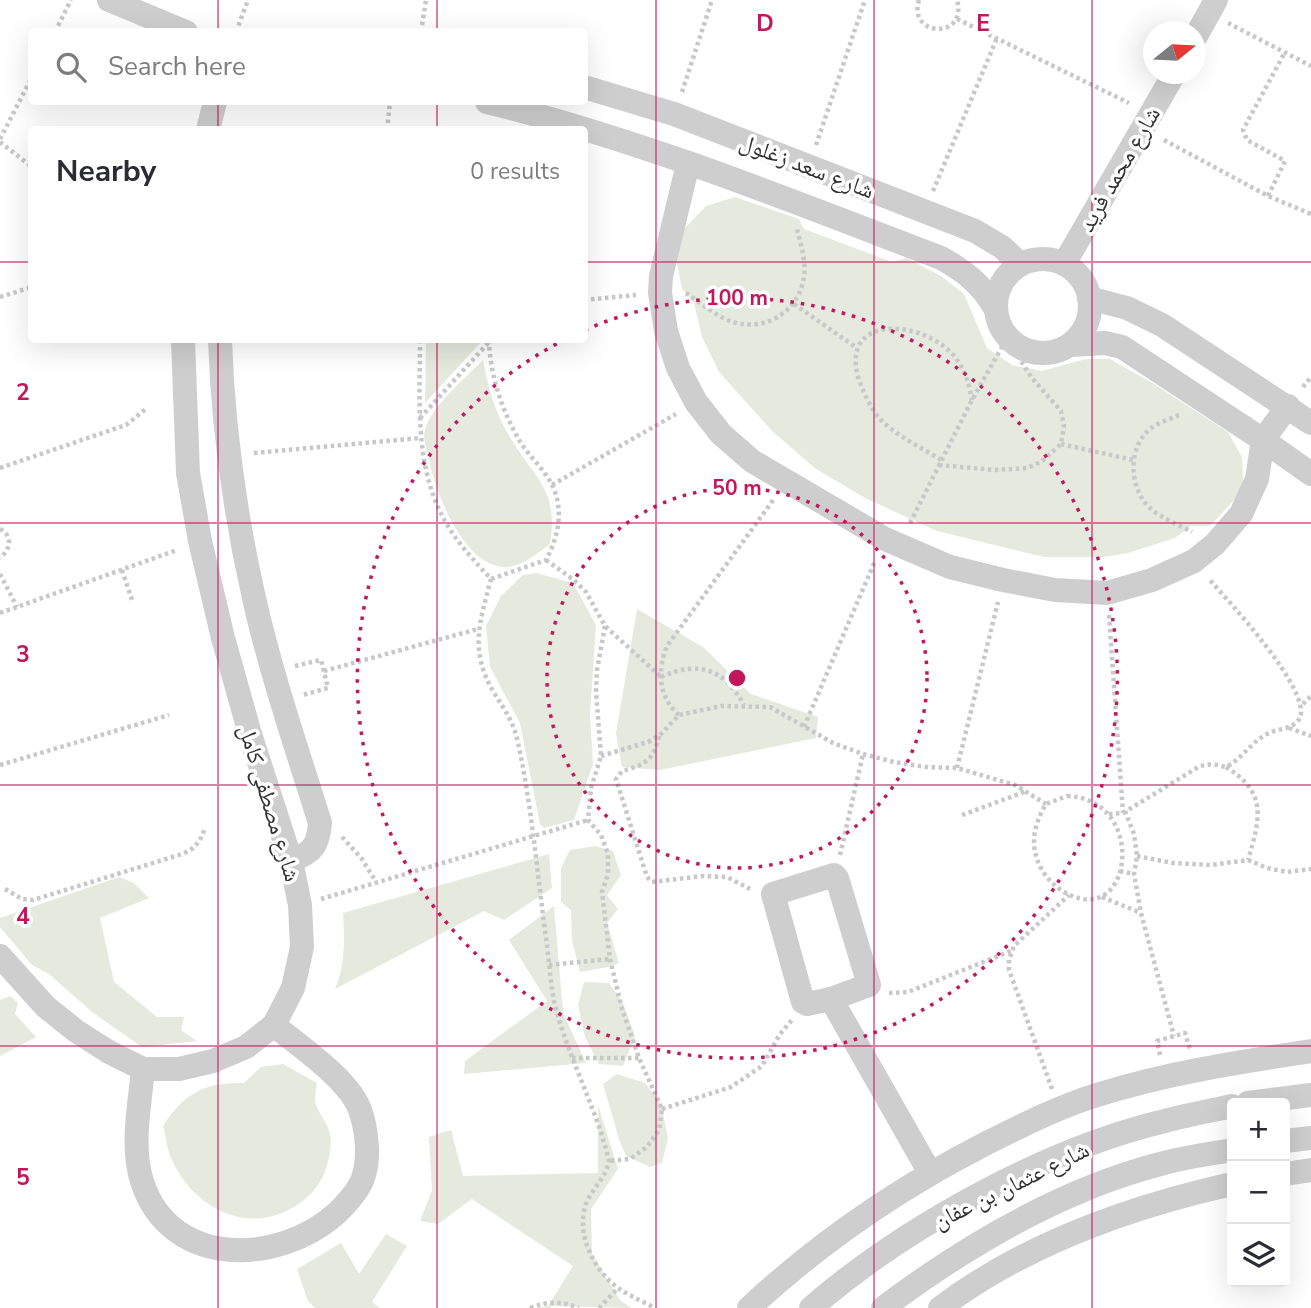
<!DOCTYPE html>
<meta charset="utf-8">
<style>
:root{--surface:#fff;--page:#f2f2f3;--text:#2b2b33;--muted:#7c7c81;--line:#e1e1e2}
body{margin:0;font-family:"Nunito Sans","Noto Naskh Arabic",sans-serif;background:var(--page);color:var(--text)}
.controls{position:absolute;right:21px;bottom:21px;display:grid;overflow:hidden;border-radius:7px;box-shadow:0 7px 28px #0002}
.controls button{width:63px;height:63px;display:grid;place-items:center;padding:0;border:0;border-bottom:2px solid var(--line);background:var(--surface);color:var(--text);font:35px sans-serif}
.compass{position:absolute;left:1143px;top:21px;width:63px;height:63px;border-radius:50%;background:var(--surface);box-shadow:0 7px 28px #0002;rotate:72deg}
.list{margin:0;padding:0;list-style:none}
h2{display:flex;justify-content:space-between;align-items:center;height:91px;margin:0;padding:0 28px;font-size:30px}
h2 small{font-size:23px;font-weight:400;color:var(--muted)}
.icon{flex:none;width:38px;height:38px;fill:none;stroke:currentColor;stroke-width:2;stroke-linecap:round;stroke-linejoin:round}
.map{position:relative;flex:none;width:1311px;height:1308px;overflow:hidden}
.search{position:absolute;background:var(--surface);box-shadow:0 7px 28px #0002;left:28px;top:28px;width:560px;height:77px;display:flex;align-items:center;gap:18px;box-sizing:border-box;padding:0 24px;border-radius:7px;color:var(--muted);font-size:26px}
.panel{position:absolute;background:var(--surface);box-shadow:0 7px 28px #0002;left:28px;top:126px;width:560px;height:217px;border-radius:7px}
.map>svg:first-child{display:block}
.green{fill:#e5e9de}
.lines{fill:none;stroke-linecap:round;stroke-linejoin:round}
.path{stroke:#c8c8c8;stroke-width:4.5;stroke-dasharray:3.5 3.5;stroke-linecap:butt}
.minor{stroke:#cecece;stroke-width:24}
.grid{fill:none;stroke:#c2185b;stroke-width:2;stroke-opacity:0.55}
.ring{fill:none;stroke:#c2185b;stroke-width:3.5;stroke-dasharray:3.5 7}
.labels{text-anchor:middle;stroke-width:7;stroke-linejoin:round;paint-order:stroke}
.street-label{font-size:23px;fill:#313131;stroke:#fff}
.grid-label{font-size:23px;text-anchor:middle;font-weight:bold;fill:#c2185b;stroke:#fff;stroke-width:7;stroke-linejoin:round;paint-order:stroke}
.centre{fill:#c2185b;stroke:#fff;stroke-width:3.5}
.ring-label{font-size:21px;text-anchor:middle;font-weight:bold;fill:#c2185b;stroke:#fff;stroke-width:7;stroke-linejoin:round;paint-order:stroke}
</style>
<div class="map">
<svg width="1311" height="1308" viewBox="0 0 1311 1308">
<rect width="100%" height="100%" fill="#fff"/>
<!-- green -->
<g class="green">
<polygon points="735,197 799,219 804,229 892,262 907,258 941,276 964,294 987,348 1012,365 1042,371 1086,359 1110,359 1154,384 1228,432 1242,457 1243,482 1235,499 1210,526 1191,526 1175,538 1128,553 1104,557 1044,557 937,531 867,499 816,469 773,432 719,372 702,337 694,303 682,289 676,258 684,229 706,206"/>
<polygon points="426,340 483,340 425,403"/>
<path d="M483,360C488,387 495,413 510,437C535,480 559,488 550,544C537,554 519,569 502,567C460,562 433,486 427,451C425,444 423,437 425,430C432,405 465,379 483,360Z"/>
<polygon points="536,573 573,583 596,625 590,715 593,764 574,820 544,828 540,824 520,723 490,667 486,626 501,596 523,575"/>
<polygon points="637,609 703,647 751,694 818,717 816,738 660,770 622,767 616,733"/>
<polygon points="595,846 613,851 621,875 607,895 618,909 607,923 619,963 608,967 580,972 572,940 571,910 561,902 561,868 570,850"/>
<path d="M549,854L552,888L504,920L484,911L335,989C345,966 345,938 343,913Z"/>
<polygon points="119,877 134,883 149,898 100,918 114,982 157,1017 184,1017 181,1030 197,1041 142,1047 92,1012 49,974 32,965 0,927 0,918"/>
<polygon points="554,906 563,1013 586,1063 464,1074 465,1061 547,1001 509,940"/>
<polygon points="584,982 609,983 623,1003 635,1036 623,1066 599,1064 585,1037 578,1005"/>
<polygon points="10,996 18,1003 15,1014 36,1037 0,1056 0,1000"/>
<path d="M283,1064L317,1083C316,1089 314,1098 316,1104C318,1112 325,1120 328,1128C334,1141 329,1161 324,1174C316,1192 300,1206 282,1213C238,1231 192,1203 173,1162C167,1152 166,1137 163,1126C184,1093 205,1082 244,1083L261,1067Z"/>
<polygon points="617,1074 645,1083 661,1104 668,1138 662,1163 650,1167 626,1156 619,1139 603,1084"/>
<polygon points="598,1105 618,1169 591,1209 592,1254 620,1300 631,1308 550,1306 552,1308 538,1308 548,1306 573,1266 472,1199 438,1224 420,1221 432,1190 429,1137 451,1130 463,1176 598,1173"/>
<polygon points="386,1234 407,1246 372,1302 380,1308 315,1308 308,1301 297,1269 341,1243 359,1274"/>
</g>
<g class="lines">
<!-- path -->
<g class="path">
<path d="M919,0C907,37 968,40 957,0"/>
<polyline points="957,19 1129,103"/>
<polyline points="1228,23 1311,66"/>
<polyline points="55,32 71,0"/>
<polyline points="236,32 248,0"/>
<polyline points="421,32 426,0"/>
<polyline points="682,92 712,0"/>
<polyline points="387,130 390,102"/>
<polyline points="0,139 32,77"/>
<polyline points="1164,140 1268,196 1311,214"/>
<polyline points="0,142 32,167"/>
<polyline points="816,145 865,0"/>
<polyline points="933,191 997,38"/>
<polyline points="1268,196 1285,161 1247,140 1243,130 1285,52"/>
<path d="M686,293C703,304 722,322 742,324C780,329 809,297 804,261C803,250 799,239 797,229"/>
<polyline points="0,297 32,287"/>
<polyline points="584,300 636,295"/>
<polyline points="794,304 857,348"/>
<path d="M420,340C420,406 413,476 453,534C464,550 478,565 491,579C480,621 469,650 493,691C504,709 514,722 518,743C532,807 537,873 546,938C549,959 550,980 554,1001C567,1056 596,1106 609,1161C606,1178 592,1188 586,1204C575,1235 595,1273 621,1290C632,1297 644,1302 655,1308"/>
<path d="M489,340C490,374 501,408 518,438C527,455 545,469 553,487C564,511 558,538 546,560L491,579"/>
<polyline points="1303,387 1311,377"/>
<path d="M1179,415C1170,419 1157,423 1150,429C1127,448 1129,489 1150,508C1161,518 1179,525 1192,532"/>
<polyline points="420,418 489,342"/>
<polyline points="1061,444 1133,460"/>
<polyline points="254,453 420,438"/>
<path d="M941,460C921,447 896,436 879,418C870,407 864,393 859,380C837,310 930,320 957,360C966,372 969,385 972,400"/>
<polyline points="939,465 995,470 1027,468 1041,462 1061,444 1064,426 1061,411 1031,377 1007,338"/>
<polyline points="0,468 126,425 147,408"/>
<polyline points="552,485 676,414"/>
<polyline points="910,523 972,400 1007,338"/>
<path d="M0,529C13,536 11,549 0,558"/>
<polyline points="546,560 574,580 586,592 605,626 660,676"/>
<polyline points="122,570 132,600"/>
<polyline points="0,574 17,607"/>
<polyline points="0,613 177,550"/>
<polyline points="1109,615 1123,813"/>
<polyline points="605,626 597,670 596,692 601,756 591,788 588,820 601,835 608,854 608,874 602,892 610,959 622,1009 639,1058 662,1109 659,1130 647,1147 630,1159 609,1161"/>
<polyline points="295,666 321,660 328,688 303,695"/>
<polyline points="324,671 478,629"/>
<path d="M661,677C699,660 724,669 744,705"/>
<polyline points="1303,704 1311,696"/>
<path d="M679,715C658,697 657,671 667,646L774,499"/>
<polyline points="804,727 875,561"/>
<polyline points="1289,728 1311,736"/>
<path d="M659,736C654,760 645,765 622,771L616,779L647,877L652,882L703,876L727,877L750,889"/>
<polyline points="601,756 648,742 660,735 679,715 722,706 770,707 833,743 863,754 894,762 925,767 957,768 1015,785 1046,804"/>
<polyline points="0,765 169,715"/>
<path d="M1226,767C1268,793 1260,819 1248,860"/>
<polyline points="957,768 998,602"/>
<path d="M1067,796C1145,799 1134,918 1075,897C1061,892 1050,883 1042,870C1029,847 1033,826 1046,804Z"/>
<polyline points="1125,811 1134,834 1137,856 1134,874 1141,913 1174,1036"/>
<path d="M1109,814L1123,813L1200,766L1213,764L1226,767C1243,758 1251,742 1267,734C1278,728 1293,730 1300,718C1311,689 1229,602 1209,579"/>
<polyline points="962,815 1027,791"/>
<polyline points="342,837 362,859 376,882"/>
<polyline points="840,855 863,754"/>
<polyline points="1137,856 1173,863 1211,865 1248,860 1267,868 1287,872 1311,869"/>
<polyline points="1120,871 1134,874"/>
<path d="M5,889L22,899L33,900L179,855C194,850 200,843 205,828"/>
<polyline points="1102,897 1141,913"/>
<polyline points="321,899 588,820"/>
<polyline points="549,965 610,959"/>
<polyline points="889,993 908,992 1011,951"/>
<polyline points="1160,1055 1157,1041 1185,1033 1190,1049"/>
<polyline points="572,1058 639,1058"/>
<polyline points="1052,1089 1009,970 1009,960 1014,946 1069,895"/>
<polyline points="662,1109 731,1087 762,1066 780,1034 792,1020"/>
<path d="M530,1308C548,1301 561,1301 579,1308"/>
<polyline points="599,1308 618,1288"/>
</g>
<!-- minor -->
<g class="minor">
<polyline points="109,0 186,32"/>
<polyline points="1196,36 1216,0"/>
<polyline points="584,87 674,114 975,231 1002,247 1020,264"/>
<path d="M487,102C642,140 792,201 941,258C965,271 982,285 995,308"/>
<polyline points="208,130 215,102"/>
<polyline points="688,164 661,276 660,293 666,331 678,368 696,402 721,434 752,461 885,539 950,567 1003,580 1055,590 1107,593 1152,580 1194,561 1215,544 1241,514 1257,479 1263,440 1288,406"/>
<circle cx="1043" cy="306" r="47"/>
<polyline points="1064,264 1174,74"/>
<polyline points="1089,298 1127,308 1162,325 1311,423"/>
<path d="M220,340C223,426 235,514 254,598C271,674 297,749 320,823C318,846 313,852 291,861"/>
<polyline points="1071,345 1105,343 1122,347 1263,440 1311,474"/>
<polygon points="834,875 837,878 869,985 831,999 807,1004 803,1002 773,894"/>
<polyline points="0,956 46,1007 76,1031 109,1052 143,1069 179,1069 213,1061 246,1047 274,1025 293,988 302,947 300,905 291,861 250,734 223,638 200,541 188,473 183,340"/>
<polyline points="831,999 930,1173"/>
<path d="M143,1069C140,1103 132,1141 140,1174C163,1268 277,1268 338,1212C347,1203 359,1190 363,1178C370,1158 367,1130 360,1110C349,1079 300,1047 274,1025"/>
<polyline points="1248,1103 1311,1095"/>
<polyline points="1285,1141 1311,1138"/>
<polyline points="1285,1174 1311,1170"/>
<path d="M749,1308C820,1242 899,1188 985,1144C1021,1126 1058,1107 1097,1095C1167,1073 1239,1062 1311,1051"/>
<path d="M811,1308C903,1228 1046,1149 1165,1121C1187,1115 1210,1111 1232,1106"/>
<path d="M883,1308C967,1245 1061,1189 1164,1163C1186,1157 1209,1154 1232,1150"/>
<path d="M940,1308C1025,1244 1129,1207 1232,1184"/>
</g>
</g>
<!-- grid -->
<path class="grid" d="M218,0V32M437,0V32M656,0V1308M874,0V1308M1092,0V1308M218,102V130M437,102V130M0,262H32M584,262H1311M218,340V1308M437,340V1308M0,523H1311M0,785H1311M0,1046H1311"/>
<!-- distance rings -->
<g class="ring">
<circle cx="737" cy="678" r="190"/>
<path d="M585 330A380 380 0 1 1 562 341"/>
</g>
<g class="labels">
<!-- street labels -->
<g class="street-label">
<text transform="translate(807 166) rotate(21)" y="8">شارع سعد زغلول</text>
<text transform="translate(1119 169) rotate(-60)" y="8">شارع محمد فريد</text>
<text transform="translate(270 803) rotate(73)" y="8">شارع مصطفى كامل</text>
<text transform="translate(1011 1185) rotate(-26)" y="8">شارع عثمان بن عفان</text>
</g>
</g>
<g class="grid-label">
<text x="765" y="31">D</text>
<text x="983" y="31">E</text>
<text x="23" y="400">2</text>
<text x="23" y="662">3</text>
<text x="23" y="924">4</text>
<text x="23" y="1185">5</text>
</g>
<circle cx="737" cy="678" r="10" class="centre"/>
<g class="ring-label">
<text x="737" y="305">100 m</text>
<text x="737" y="495">50 m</text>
</g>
</svg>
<div class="controls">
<button>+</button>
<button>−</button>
<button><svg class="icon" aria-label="layers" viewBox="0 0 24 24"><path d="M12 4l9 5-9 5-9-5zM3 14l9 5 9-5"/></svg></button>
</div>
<svg class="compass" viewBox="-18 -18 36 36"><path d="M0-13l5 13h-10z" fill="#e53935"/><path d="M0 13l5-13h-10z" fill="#7c7c81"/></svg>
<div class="search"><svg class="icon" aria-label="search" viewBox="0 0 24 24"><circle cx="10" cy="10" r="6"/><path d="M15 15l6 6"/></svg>Search here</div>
<section class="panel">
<h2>Nearby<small>0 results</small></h2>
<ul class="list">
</ul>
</section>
</div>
